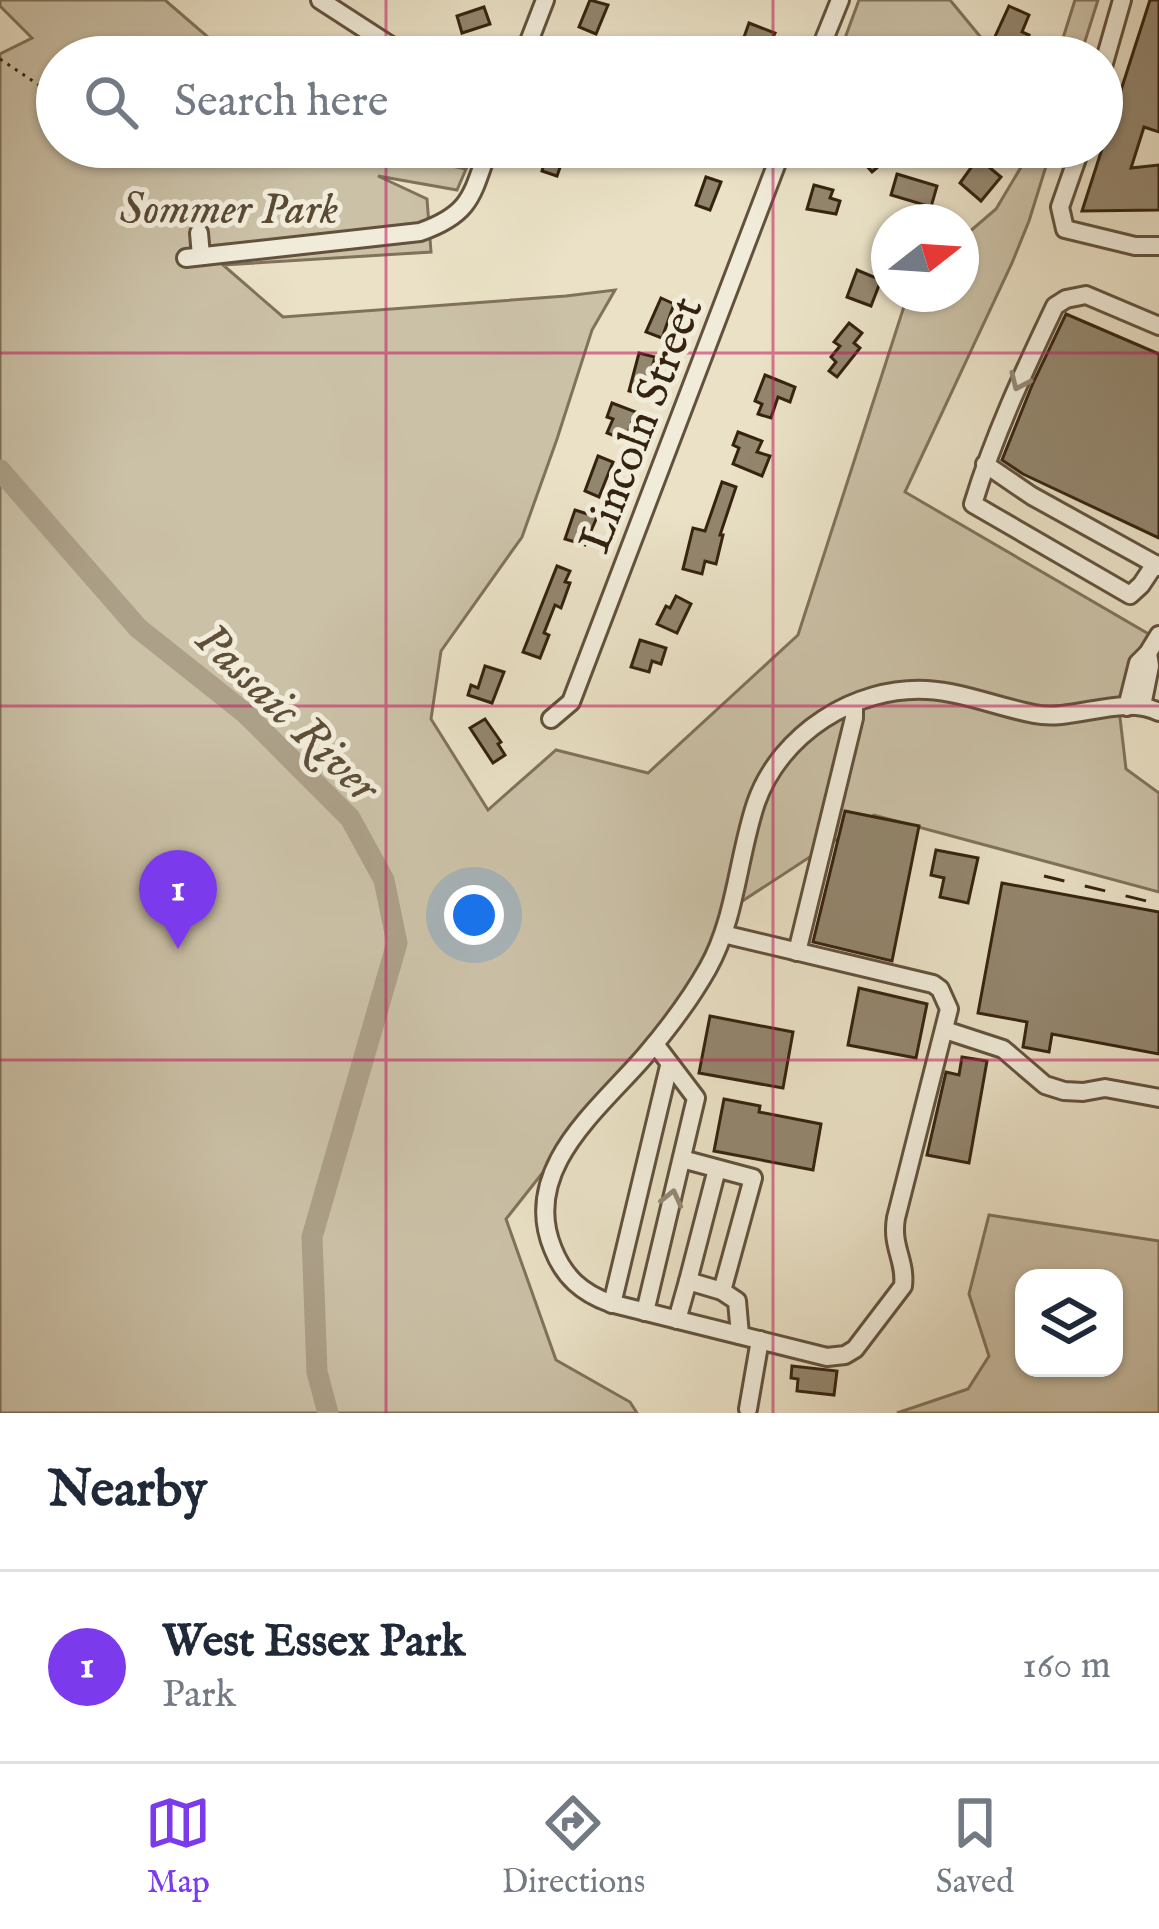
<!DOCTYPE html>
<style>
:root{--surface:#fff;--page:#f6f6f7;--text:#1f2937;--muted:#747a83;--line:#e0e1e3;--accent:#7c3aed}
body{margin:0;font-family:"IM FELL English",serif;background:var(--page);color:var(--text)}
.controls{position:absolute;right:36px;bottom:36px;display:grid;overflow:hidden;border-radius:24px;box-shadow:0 3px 9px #0004}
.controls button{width:108px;height:108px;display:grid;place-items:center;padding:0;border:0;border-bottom:3px solid var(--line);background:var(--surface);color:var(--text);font:60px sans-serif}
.compass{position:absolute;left:871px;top:204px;width:108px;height:108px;border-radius:50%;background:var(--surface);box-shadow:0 3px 9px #0004;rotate:73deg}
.you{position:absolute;left:474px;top:915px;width:42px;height:42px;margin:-30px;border:9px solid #fff;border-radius:50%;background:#1a73e8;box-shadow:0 0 0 18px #1a73e833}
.badge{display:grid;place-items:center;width:78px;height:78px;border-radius:50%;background:var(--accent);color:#fff;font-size:39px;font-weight:700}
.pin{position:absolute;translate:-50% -99px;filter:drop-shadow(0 3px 6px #0008)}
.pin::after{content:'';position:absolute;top:63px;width:42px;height:36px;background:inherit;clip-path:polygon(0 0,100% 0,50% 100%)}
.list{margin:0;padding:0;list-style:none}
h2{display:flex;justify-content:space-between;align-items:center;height:156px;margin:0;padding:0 48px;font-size:51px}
h2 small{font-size:39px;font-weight:400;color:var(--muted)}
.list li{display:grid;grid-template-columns:78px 1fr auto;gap:36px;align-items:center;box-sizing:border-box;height:192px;padding:0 48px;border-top:3px solid var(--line)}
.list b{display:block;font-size:45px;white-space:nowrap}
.list p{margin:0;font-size:39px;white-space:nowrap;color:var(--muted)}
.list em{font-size:39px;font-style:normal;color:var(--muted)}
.icon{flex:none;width:66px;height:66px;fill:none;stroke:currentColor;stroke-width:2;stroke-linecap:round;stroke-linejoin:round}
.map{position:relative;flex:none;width:1159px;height:1413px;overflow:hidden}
.search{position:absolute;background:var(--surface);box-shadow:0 3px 9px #0004;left:36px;right:36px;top:36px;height:132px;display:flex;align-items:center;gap:30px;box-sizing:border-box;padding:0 42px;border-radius:66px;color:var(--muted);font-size:45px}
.sheet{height:348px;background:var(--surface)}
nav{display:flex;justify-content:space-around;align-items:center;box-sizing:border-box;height:168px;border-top:3px solid var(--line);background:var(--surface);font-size:33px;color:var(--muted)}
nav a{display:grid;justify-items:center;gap:6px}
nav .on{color:var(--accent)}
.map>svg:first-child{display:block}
.green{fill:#cbc1a7;stroke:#80725b;stroke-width:3;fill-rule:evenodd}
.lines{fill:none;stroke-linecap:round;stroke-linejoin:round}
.river{stroke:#aca088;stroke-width:21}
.building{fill:#93866e;stroke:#35230f;stroke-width:3}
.minor-casing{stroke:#62523d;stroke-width:22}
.path{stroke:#35230f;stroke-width:3;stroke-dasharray:3 6;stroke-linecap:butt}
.minor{stroke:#f1ecda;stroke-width:16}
.rail{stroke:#35230f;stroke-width:3;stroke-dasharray:21 21;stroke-linecap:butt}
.oneway{stroke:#938874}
.grid{fill:none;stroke:#c2185b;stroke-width:3;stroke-opacity:0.55}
.labels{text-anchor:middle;stroke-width:10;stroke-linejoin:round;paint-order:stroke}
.park-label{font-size:45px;font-style:italic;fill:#5a4a35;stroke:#f1ecda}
.street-label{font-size:45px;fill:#35230f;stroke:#f1ecda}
.water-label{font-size:48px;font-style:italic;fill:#5f4f39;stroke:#f1ecda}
</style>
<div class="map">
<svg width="1159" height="1413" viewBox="0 0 1159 1413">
<rect width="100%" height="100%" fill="#eae1c6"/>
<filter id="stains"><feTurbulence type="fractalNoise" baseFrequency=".00167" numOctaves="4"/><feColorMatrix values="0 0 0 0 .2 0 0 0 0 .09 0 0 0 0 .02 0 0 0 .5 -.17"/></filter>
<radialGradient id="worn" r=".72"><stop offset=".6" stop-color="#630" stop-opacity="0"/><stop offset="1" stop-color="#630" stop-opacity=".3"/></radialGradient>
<!-- green -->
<g class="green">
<polygon points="0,0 165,0 231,57 57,57 57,147 412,147 414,158 466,169 457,190 378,176 427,199 431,252 223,265 283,317 566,296 615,290 592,330 557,439 522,537 441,651 431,719 488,810 556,750 648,773 798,635 908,294 961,294 961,239 996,209 1033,147 1052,147 1029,221 1012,263 905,492 1159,640 1119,709 1126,769 1159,793 1159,892 874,815 721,915 696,979 506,1219 556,1360 630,1402 637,1413 0,1413 0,54 32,38 0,6"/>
<polygon points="859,0 950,0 988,46 1009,57 898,57 845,38"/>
<polygon points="1075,0 1098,0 1080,57 1057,57"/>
<path d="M989,1215L1159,1241V1413H897L968,1389L989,1356L969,1294ZM1024,1278H1114V1368H1024Z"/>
</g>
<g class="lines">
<!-- river -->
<polyline class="river" points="0,470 138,628 245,713 350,818 384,880 397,943 312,1237 317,1372 328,1413"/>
</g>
<!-- building -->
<g class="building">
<polygon points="590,0 608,5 596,34 579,27"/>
<polygon points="1150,0 1159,0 1159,132 1144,127 1131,168 1159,165 1159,210 1082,211"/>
<polygon points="1009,6 1029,15 1022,32 1029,35 1024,45 1018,42 1015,51 993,41"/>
<polygon points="484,7 490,24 462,33 457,16"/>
<polygon points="749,23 775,33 763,57 737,57"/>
<polygon points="536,147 556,147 556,149 565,153 557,176 542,171 544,164 532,160"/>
<polygon points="850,147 881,147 890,157 872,172"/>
<polygon points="978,158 1001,177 981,201 960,183"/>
<polygon points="897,174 937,186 931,207 891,195"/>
<polygon points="706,177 721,182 710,210 696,205"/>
<polygon points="814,185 833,190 830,198 840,201 836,214 807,209"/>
<polygon points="857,270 881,280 871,306 847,297"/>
<polygon points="661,298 674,304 662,338 646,332"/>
<polygon points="1066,314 1159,354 1159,538 1023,474 1002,460 1033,383"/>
<polygon points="849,323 862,333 854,343 860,348 837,377 829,371 836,362 831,357 840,346 834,342"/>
<polygon points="639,353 655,357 645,395 629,391"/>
<polygon points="765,375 795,387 790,402 778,397 771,418 758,414 762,404 755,401"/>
<polygon points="612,403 636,412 625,440 607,433 613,419 607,417"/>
<polygon points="738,432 762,441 757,452 770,456 762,476 733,464 739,448 733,445"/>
<polygon points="598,456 613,462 599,497 585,491"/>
<polygon points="722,482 736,487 720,535 723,535 716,564 705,561 702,574 683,569 693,528 705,531"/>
<polygon points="575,510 597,517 585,545 565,539"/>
<polygon points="557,566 570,571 565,582 570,583 561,608 555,605 544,633 549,635 540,658 523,652"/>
<polygon points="676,596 691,604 677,633 657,624 666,606 670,608"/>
<polygon points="640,640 666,648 661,664 652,661 649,672 631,667"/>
<polygon points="485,666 504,672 492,703 468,695 471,685 478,688"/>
<polygon points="485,719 501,742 498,744 505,755 493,763 470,728"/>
<polygon points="845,811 919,826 892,961 813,942"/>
<polygon points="936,850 978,858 968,903 940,897 944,878 931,875"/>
<polygon points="1002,883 1159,912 1159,1054 1052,1034 1049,1052 1023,1047 1027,1022 978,1013"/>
<polygon points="859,988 927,1004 916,1058 848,1045"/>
<polygon points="710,1016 793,1032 783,1088 699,1073"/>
<polygon points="962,1057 987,1061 969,1163 927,1155 946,1072 959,1075"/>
<polygon points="724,1099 760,1106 759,1112 821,1124 813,1170 714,1151"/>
<polygon points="792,1366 837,1371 834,1395 797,1391 798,1379 791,1378"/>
</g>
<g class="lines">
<!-- minor casing -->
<g class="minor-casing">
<g id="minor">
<polyline points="320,0 408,57"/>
<polyline points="523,57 545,0"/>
<polyline points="817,57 840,0"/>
<polyline points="1102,70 1122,0"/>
<polyline points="1081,147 1060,207 1065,229 1135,246 1159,246"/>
<polyline points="199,233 201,256"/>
<path d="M186,258L420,232C472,214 472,194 489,147"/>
<path d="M1159,326L1086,295L1066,299L1055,306C1024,371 994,435 973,504L1130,595L1141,585L1155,564L1159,567"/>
<polyline points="985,464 1032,496 1155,564"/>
<polyline points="1142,706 1150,666 1148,653"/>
<polyline points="1127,707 1138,663 1148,653 1159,635"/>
<polyline points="551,719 571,702 783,147"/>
<path d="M723,934L933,984L940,989L949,1009L896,1218C891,1247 906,1260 903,1286L855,1349L845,1355L827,1357L610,1303C582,1293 564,1277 553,1249C520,1170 598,1110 644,1057C668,1029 690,1000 708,968C736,918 738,856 756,803C780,734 855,686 927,690C963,692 998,707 1034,714C1075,722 1120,694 1159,712"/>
<polyline points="797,952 854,718 854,704"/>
<polyline points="945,1030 1003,1049 1045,1085 1064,1091 1083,1092 1105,1088 1159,1098"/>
<polyline points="682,1159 753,1178 722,1291 688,1281 717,1169"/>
<polyline points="722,1291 737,1301 740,1335"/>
<polyline points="612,1304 669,1066"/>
<polyline points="645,1312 696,1098 655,1044"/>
<polyline points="677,1320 688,1281"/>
<polyline points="748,1409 760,1340"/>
</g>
</g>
<!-- path -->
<polyline class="path" points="0,59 57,97"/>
<!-- minor -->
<use href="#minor" class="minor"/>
<!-- rail -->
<polyline class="rail" points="1044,876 1159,904"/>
</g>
<!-- one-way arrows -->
<defs><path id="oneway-chevron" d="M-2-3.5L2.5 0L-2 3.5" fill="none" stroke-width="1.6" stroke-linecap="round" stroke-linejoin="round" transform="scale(3)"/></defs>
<g class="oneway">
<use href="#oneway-chevron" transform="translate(1019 382) rotate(114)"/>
<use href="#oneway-chevron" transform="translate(672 1198) rotate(-76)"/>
</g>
<!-- grid -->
<path class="grid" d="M386,0V57M773,0V57M386,147V1413M773,147V1413M0,353H1159M0,706H1159M0,1060H1159"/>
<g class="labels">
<!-- park labels -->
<g class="park-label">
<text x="229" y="223">Sommer Park</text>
</g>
<!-- street labels -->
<g class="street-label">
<text transform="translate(639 424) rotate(-69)" y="16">Lincoln Street</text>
</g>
<!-- water labels -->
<g class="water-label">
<text transform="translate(289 711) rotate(44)" y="17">Passaic River</text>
</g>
</g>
<rect width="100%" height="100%" filter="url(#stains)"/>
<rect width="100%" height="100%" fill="url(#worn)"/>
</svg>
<div class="controls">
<button><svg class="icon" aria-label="layers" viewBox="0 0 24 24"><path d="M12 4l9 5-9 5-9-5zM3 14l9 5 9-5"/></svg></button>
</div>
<svg class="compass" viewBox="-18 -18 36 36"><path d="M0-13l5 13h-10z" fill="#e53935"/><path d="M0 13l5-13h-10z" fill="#747a83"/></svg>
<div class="you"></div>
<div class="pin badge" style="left:178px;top:949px">1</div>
<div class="search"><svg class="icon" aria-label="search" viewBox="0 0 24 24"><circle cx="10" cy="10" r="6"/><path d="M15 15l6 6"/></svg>Search here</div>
</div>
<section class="sheet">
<h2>Nearby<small></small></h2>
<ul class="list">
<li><span class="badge">1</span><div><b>West Essex Park</b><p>Park</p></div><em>160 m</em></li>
</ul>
</section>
<nav>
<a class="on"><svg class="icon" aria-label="map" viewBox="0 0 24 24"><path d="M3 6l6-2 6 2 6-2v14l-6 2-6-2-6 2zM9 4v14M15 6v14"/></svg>Map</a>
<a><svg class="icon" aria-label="directions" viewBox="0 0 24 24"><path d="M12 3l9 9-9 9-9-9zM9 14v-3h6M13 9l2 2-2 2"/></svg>Directions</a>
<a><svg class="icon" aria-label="saved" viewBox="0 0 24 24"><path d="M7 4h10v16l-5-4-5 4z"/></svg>Saved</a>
</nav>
